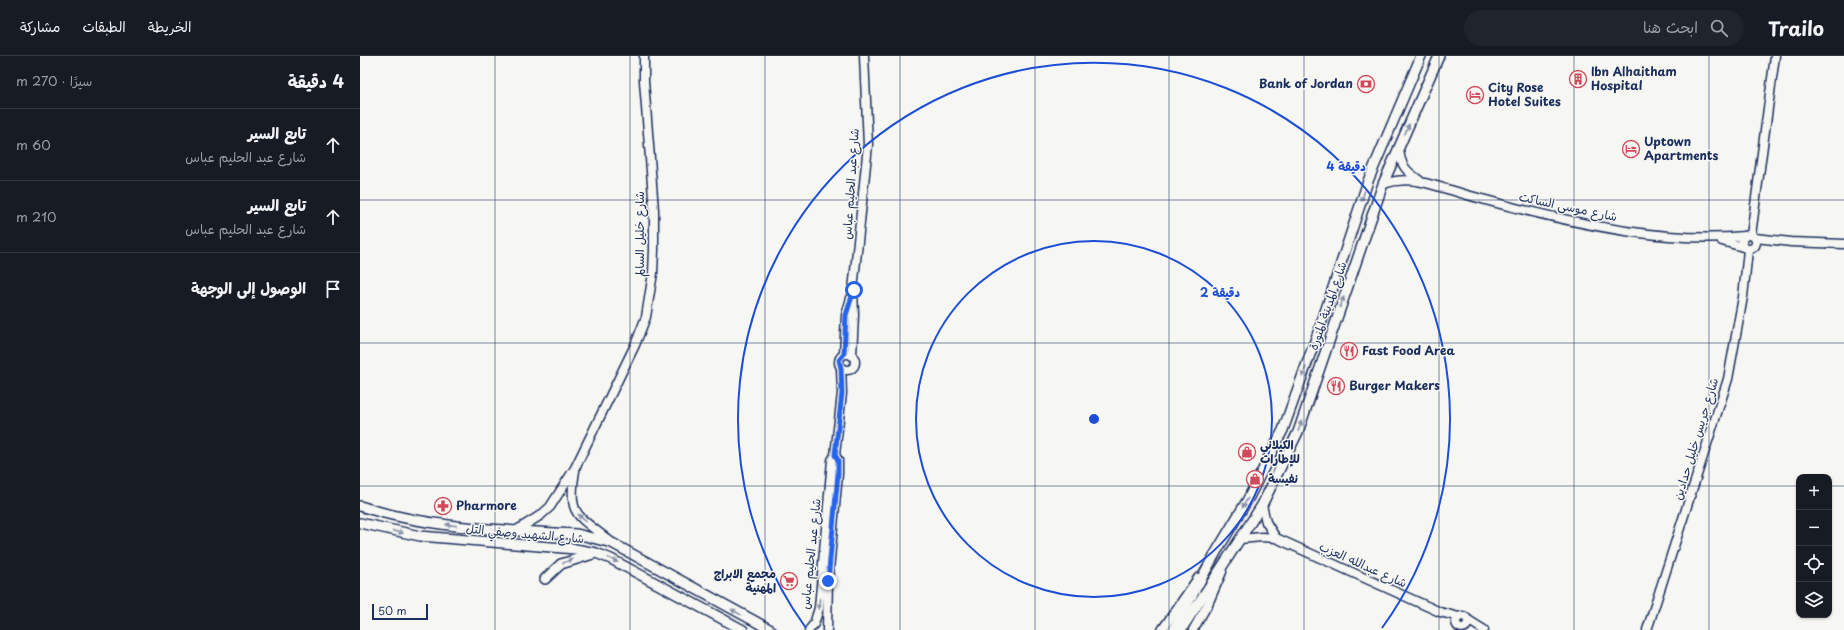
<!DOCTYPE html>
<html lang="ar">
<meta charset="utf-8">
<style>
:root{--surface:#171b24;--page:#20242c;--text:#f1f3f6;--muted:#9ea1a6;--line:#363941}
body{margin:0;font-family:"Playpen Sans","Playpen Sans Arabic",sans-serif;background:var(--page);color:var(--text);direction:rtl}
.controls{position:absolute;right:12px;bottom:12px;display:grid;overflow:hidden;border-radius:8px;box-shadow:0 1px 3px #0004}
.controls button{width:36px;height:36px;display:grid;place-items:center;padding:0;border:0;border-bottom:1px solid var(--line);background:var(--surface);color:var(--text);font:20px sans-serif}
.scale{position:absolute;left:12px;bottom:10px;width:56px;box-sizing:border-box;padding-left:4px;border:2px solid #1b2f5e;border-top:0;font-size:11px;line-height:14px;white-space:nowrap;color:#1b2f5e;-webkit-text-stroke:3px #f6f6f2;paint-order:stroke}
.stop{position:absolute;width:12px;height:12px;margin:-9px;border:3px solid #2563eb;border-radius:50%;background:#fff}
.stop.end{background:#2563eb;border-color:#fff;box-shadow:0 1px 4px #0008}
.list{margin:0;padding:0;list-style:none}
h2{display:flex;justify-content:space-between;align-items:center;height:52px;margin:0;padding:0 16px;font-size:17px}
h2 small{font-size:13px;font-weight:400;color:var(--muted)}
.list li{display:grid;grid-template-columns:26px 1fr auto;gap:12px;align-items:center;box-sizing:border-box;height:72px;padding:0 16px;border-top:1px solid var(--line)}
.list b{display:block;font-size:15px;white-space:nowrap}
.list p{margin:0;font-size:13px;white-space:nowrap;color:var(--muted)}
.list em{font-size:13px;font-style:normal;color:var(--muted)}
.icon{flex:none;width:22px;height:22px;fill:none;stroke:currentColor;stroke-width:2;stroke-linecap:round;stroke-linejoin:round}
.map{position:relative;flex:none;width:1484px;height:574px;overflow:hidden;direction:ltr}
header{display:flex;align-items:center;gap:24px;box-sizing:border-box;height:56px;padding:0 20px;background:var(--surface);border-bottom:1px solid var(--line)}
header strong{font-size:19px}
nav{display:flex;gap:22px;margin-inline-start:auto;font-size:14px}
.search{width:280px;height:36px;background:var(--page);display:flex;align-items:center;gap:10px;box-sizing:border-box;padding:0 14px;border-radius:22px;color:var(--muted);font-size:15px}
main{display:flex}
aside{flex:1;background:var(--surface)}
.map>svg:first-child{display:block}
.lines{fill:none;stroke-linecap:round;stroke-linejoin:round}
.tertiary-casing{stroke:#1b2f5e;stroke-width:11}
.secondary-casing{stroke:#1b2f5e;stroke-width:12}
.tertiary{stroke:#f6f6f2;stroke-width:8}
.secondary{stroke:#f6f6f2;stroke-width:9}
.oneway{fill:#8892a8}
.route{stroke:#2563eb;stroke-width:5}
.grid{fill:none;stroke:#1b2f5e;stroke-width:1;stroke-opacity:0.55}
.ring{fill:none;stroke:#1d4ed8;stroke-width:2}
.labels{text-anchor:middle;stroke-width:3;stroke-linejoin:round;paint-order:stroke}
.poi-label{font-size:12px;font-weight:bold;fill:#1b2f5e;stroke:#f6f6f2;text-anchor:start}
.street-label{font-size:12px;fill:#1b2f5e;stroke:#f6f6f2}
.centre{fill:#1d4ed8;stroke:#f6f6f2;stroke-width:2}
.ring-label{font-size:12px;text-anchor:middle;font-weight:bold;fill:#1d4ed8;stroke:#f6f6f2;stroke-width:3;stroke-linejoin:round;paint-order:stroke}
</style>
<header>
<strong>Trailo</strong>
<div class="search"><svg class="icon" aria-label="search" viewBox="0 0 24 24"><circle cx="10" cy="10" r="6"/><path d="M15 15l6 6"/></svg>ابحث هنا</div>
<nav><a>الخريطة</a><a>الطبقات</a><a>مشاركة</a></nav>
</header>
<main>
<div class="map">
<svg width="1484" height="574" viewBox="0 0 1484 574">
<rect width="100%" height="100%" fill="#f6f6f2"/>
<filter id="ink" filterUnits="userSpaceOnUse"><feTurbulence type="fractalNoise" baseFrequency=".025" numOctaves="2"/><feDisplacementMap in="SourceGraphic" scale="8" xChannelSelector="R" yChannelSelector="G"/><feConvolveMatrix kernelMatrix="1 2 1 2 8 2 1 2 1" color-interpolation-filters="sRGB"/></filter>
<g filter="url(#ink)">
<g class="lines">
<!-- tertiary casing -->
<g class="tertiary-casing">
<g id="tertiary">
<path d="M1039,92C1040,109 1046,115 1059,124"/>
<path d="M1023,128C1050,119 1068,128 1094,135C1113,141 1133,146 1152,151C1228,170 1306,187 1385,180"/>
<circle cx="1389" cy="186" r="7"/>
<polyline points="1391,179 1415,0"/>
<polyline points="1395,182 1431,186 1484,188"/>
<polyline points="1362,185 1383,191"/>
<circle cx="487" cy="306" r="8"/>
<polyline points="484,298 486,259 491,242"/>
<polyline points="492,299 494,259 493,234 508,89 504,0"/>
<path d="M215,415C207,461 218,459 251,486"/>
<polyline points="902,449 906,466 916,482"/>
<polyline points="157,474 181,459 190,451 215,412 275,289 286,261 293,217 294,194 294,154 284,25 284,0"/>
<polyline points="880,483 902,481 916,482 1080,556 1099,561"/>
<circle cx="1102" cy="566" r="6"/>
<polyline points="1108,564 1124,574"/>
<polyline points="449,574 454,568 459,552 472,404 475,399 482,337 481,312"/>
<polyline points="467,574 468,525 478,418 478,404 475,399"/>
<polyline points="802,574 838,522"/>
<polyline points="833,574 848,548 862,516"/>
<polyline points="1287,574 1368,323 1383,241 1388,194"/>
</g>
</g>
<!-- secondary casing -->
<g class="secondary-casing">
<g id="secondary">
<path d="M0,450C70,473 144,474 217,478L252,487L411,574"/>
<polyline points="0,467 60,480 215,493 236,497 251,503 383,574"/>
<polyline points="185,523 201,508 233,498"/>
<polyline points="813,574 855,498 888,443 923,374 961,268 1008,125 1061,0"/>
<polyline points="821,574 902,449 938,376 1023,128 1079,0"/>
</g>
</g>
<!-- tertiary -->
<use href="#tertiary" class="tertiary"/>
<!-- secondary -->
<use href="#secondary" class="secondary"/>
</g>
<!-- one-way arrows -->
<defs><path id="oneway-solid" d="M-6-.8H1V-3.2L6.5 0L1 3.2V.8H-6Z"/></defs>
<g class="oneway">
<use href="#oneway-solid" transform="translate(1047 73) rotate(-66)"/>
<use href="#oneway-solid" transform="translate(1003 140) rotate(108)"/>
<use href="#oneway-solid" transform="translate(982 246) rotate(-71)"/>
<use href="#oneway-solid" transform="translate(944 316) rotate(110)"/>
<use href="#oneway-solid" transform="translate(940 370) rotate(-71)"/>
<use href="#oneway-solid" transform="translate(885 447) rotate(120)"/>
<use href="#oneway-solid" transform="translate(222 462) rotate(-137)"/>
<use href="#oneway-solid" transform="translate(91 469) rotate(-173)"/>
<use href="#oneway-solid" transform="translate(38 476) rotate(12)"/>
<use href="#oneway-solid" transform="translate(253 504) rotate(26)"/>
<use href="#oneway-solid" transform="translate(208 505) rotate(-22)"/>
<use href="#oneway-solid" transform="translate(459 548) rotate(97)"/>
<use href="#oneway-solid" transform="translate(376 556) rotate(-151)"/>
</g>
</g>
<g class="lines" filter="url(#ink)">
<!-- route -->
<polyline class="route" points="468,525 478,418 478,404 475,399 482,337 481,312 479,304 484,298 486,259 494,234"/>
</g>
<!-- grid -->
<path class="grid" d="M135,0V574M270,0V574M405,0V574M540,0V574M675,0V574M809,0V574M944,0V574M1079,0V574M1214,0V574M1349,0V574M0,144H1484M0,287H1484M0,430H1439M1469,430H1484"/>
<!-- distance rings -->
<g class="ring">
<circle cx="734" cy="363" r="178"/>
<path d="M446 572A356 356 0 1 1 1022 572"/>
</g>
<!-- icons -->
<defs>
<g id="building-ring" transform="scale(0.9)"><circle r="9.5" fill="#f6f6f2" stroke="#d1495b" stroke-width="1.5"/><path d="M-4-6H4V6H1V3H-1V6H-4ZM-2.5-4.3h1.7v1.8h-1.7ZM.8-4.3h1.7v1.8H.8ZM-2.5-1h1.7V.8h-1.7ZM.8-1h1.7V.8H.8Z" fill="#d1495b"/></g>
<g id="bank-ring" transform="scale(0.9)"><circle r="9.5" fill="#f6f6f2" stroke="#d1495b" stroke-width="1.5"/><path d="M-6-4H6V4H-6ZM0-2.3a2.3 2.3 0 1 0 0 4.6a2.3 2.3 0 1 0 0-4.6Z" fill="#d1495b"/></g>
<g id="hotel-ring" transform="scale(0.9)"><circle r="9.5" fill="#f6f6f2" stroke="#d1495b" stroke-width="1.5"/><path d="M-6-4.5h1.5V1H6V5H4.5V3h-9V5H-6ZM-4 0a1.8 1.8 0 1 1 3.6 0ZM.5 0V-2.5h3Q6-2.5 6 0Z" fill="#d1495b"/></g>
<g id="restaurant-ring" transform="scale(0.9)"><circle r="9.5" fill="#f6f6f2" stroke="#d1495b" stroke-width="1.5"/><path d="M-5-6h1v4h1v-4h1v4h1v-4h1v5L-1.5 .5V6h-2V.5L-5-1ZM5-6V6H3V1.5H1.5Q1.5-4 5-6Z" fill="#d1495b"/></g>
<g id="shop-ring" transform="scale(0.9)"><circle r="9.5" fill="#f6f6f2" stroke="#d1495b" stroke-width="1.5"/><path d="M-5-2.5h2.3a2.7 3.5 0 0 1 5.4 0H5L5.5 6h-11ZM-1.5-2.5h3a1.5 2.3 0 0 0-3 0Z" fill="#d1495b"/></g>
<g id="pharmacy-ring" transform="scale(0.9)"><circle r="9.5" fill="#f6f6f2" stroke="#d1495b" stroke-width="1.5"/><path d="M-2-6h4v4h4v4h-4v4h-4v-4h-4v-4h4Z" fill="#d1495b"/></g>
<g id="supermarket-ring" transform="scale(0.9)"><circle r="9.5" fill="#f6f6f2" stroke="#d1495b" stroke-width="1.5"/><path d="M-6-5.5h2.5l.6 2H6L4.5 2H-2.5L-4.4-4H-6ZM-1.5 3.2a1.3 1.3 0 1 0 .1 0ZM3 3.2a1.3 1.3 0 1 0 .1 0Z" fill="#d1495b"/></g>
</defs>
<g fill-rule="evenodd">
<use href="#building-ring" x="1218" y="23"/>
<use href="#bank-ring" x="1006" y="28"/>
<use href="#hotel-ring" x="1115" y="39"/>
<use href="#hotel-ring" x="1271" y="93"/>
<use href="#restaurant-ring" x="989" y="295"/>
<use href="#restaurant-ring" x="976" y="330"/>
<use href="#shop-ring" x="887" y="396"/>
<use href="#shop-ring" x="895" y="423"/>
<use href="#pharmacy-ring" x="83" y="450"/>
<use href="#supermarket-ring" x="429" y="525"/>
</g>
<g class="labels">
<!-- poi labels -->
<g class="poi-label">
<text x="1231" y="20">Ibn Alhaitham<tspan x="1231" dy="14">Hospital</tspan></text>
<text x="993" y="32" text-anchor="end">Bank of Jordan</text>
<text x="1128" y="36">City Rose<tspan x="1128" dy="14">Hotel Suites</tspan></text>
<text x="1284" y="90">Uptown<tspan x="1284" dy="14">Apartments</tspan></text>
<text x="1002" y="299">Fast Food Area</text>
<text x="989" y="334">Burger Makers</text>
<text x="900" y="393">الكيلاني<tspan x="900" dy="14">للإطارات</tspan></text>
<text x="908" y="427">نفيسة</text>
<text x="96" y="454">Pharmore</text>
<text x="416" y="522" text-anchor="end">مجمع الابراج<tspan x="416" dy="14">المهنية</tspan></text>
</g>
<!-- street labels -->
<g class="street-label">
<text transform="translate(491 128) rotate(-86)" y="4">شارع عبد الحليم عباس</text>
<text transform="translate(1208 151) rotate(12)" y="4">شارع موسى الساكت</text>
<text transform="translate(280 178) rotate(-90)" y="4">شارع خليل السالم</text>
<text transform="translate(968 250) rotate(-71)" y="4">شارع المدينة المنورة</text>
<text transform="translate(1336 383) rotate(-73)" y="4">شارع جريس خليل حدادين</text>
<text transform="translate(165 478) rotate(5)" y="4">شارع الشهيد وصفي التل</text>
<text transform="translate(451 498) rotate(-84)" y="4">شارع عبد الحليم عباس</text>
<text transform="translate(1003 509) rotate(24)" y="4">شارع عبدالله العزب</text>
</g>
</g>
<circle cx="734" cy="363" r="6" class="centre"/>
<g class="ring-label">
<text x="986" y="115">4 دقيقة</text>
<text x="860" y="241">2 دقيقة</text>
</g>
</svg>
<div class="controls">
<button>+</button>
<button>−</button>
<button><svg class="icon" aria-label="locate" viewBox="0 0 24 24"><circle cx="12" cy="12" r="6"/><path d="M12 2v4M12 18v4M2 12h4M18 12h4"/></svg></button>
<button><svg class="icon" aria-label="layers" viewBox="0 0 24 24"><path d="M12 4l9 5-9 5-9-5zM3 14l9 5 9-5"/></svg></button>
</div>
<div class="scale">50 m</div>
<div class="stop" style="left:494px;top:234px"></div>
<div class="stop end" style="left:468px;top:525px"></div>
</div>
<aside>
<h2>4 دقيقة<small>سيرًا · 270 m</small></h2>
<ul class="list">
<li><svg class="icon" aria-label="ahead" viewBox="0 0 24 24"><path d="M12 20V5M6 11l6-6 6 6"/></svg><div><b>تابع السير</b><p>شارع عبد الحليم عباس</p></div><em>60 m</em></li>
<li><svg class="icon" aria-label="ahead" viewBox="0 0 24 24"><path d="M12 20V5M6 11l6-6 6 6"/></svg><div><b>تابع السير</b><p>شارع عبد الحليم عباس</p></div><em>210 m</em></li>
<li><svg class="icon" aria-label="arrive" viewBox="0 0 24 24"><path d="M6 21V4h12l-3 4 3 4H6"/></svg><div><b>الوصول إلى الوجهة</b></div></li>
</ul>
</aside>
</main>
